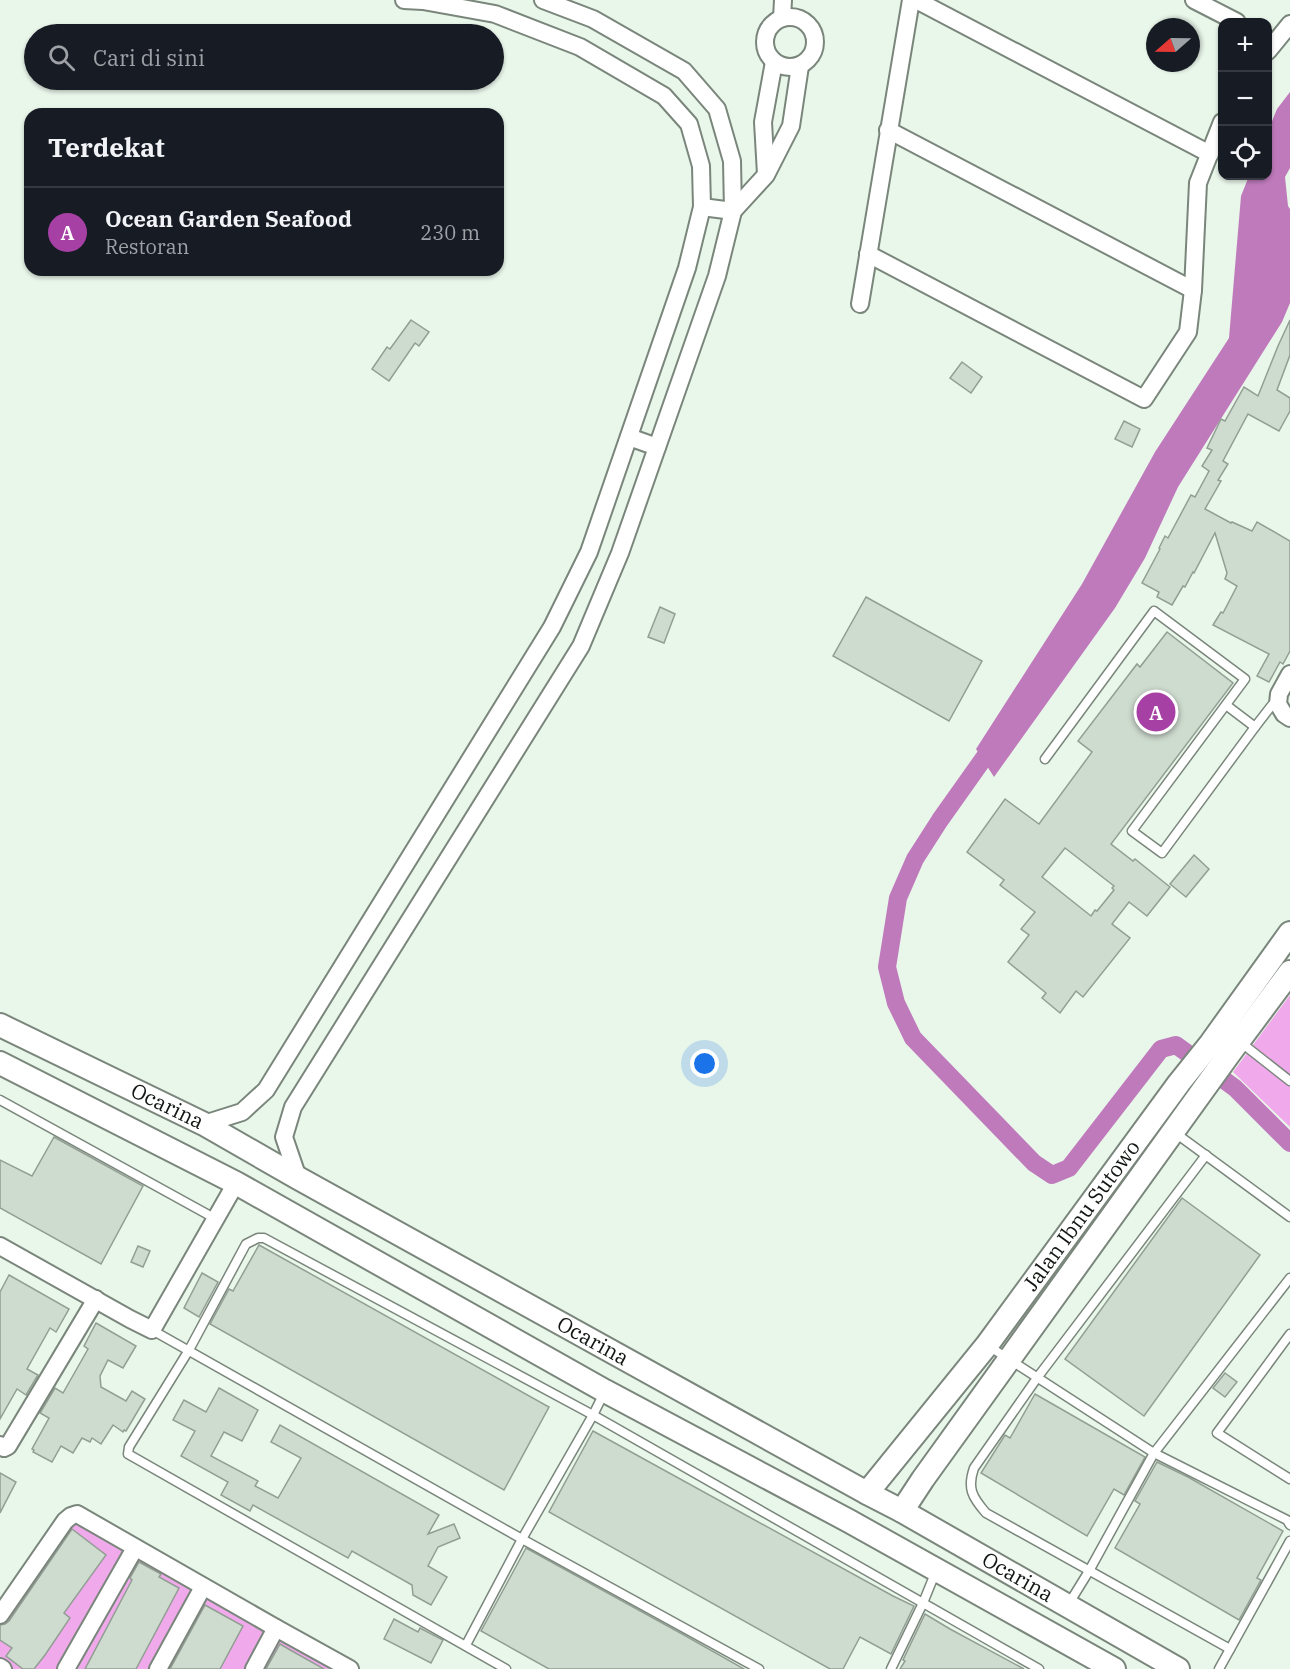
<!DOCTYPE html>
<html lang="id">
<meta charset="utf-8">
<style>
:root{--surface:#171b24;--page:#20242c;--text:#f1f3f6;--muted:#9ea1a6;--line:#363941;--accent:#a640a4}
body{margin:0;font-family:"IBM Plex Serif",serif;background:var(--page);color:var(--text)}
.controls{position:absolute;right:18px;top:18px;display:grid;overflow:hidden;border-radius:12px;box-shadow:0 2px 4px #0004}
.controls button{width:54px;height:54px;display:grid;place-items:center;padding:0;border:0;border-bottom:2px solid var(--line);background:var(--surface);color:var(--text);font:30px sans-serif}
.compass{position:absolute;left:1146px;top:18px;width:54px;height:54px;border-radius:50%;background:var(--surface);box-shadow:0 2px 4px #0004;rotate:250deg}
.you{position:absolute;left:705px;top:1064px;width:21px;height:21px;margin:-15px;border:4px solid #fff;border-radius:50%;background:#1a73e8;box-shadow:0 0 0 9px #1a73e833}
.badge{display:grid;place-items:center;width:39px;height:39px;border-radius:50%;background:var(--accent);color:#fff;font-size:20px;font-weight:700}
.pin{position:absolute;translate:-50% -50%;border:3px solid #fff;box-shadow:0 2px 6px #0006}
.list{margin:0;padding:0;list-style:none}
h2{display:flex;justify-content:space-between;align-items:center;height:78px;margin:0;padding:0 24px;font-size:26px}
h2 small{font-size:20px;font-weight:400;color:var(--muted)}
.list li{display:grid;grid-template-columns:39px 1fr auto;gap:18px;align-items:center;box-sizing:border-box;height:90px;padding:0 24px;border-top:2px solid var(--line)}
.list b{display:block;font-size:22px;white-space:nowrap}
.list p{margin:0;font-size:20px;white-space:nowrap;color:var(--muted)}
.list em{font-size:20px;font-style:normal;color:var(--muted)}
.icon{flex:none;width:33px;height:33px;fill:none;stroke:currentColor;stroke-width:2;stroke-linecap:round;stroke-linejoin:round}
.map{position:relative;flex:none;width:1290px;height:1669px;overflow:hidden}
.search{position:absolute;background:var(--surface);box-shadow:0 2px 4px #0004;left:24px;top:24px;width:480px;height:66px;display:flex;align-items:center;gap:15px;box-sizing:border-box;padding:0 21px;border-radius:33px;color:var(--muted);font-size:22px}
.panel{position:absolute;background:var(--surface);box-shadow:0 2px 4px #0004;left:24px;top:108px;width:480px;height:168px;border-radius:18px}
.map>svg:first-child{display:block}
.green{fill:#f0aaec}
.water{fill:#bf7abc}
.lines{fill:none;stroke-linecap:round;stroke-linejoin:round}
.canal{stroke:#bf7abc;stroke-width:18}
.building{fill:#cedbcf;stroke:#929e93;stroke-width:1.5;fill-rule:evenodd}
.lane-casing{stroke:#7a867b;stroke-width:11}
.street-casing{stroke:#7a867b;stroke-width:20}
.secondary-casing{stroke:#7a867b;stroke-width:26}
.lane{stroke:#fff;stroke-width:8}
.street{stroke:#fff;stroke-width:16}
.secondary{stroke:#fff;stroke-width:22}
.labels{text-anchor:middle;stroke-width:4.5;stroke-linejoin:round;paint-order:stroke}
.street-label{font-size:21px;fill:#131713;stroke:#fff}
</style>
<div class="map">
<svg width="1290" height="1669" viewBox="0 0 1290 1669">
<rect width="100%" height="100%" fill="#e9f6ea"/>
<!-- green -->
<g class="green">
<polygon points="1290,995 1290,1127 1233,1072"/>
<polygon points="74,1518 350,1669 0,1669 0,1619"/>
</g>
<!-- water -->
<polygon class="water" points="1290,92 1290,168 1285,177 1288,206 1290,209 1290,303 1282,322 1178,487 1145,558 1115,608 994,777 976,749 1082,584 1155,452 1229,338 1241,196 1249,176 1268,176 1268,131 1277,109"/>
<g class="lines">
<!-- canal -->
<polyline class="canal" points="996,741 940,820 915,859 898,898 887,967 896,1003 913,1038 1034,1163 1052,1175 1069,1168 1161,1049 1176,1045 1235,1088 1290,1143"/>
</g>
<!-- building -->
<g class="building">
<polygon points="411,320 429,332 419,346 415,343 389,381 372,369 387,347 390,349"/>
<polygon points="1290,320 1290,355 1277,390 1290,398 1290,411 1279,431 1248,414 1223,461 1228,464 1218,480 1221,481 1205,509 1231,523 1232,522 1252,531 1257,522 1290,541 1290,651 1283,664 1280,662 1269,682 1257,676 1269,654 1213,625 1221,612 1223,613 1237,586 1225,579 1227,573 1215,533 1194,573 1193,572 1185,587 1183,586 1172,605 1157,597 1159,592 1142,583 1160,549 1159,548 1165,536 1168,538 1191,495 1195,497 1209,471 1202,466 1212,450 1207,448 1221,419 1225,421 1244,387 1258,396 1278,346"/>
<polygon points="962,362 982,377 971,393 950,378"/>
<polygon points="1124,421 1140,429 1132,447 1115,439"/>
<polygon points="866,597 982,661 949,721 833,656"/>
<polygon points="660,607 675,614 664,643 648,637"/>
<path d="M1167,632L1233,683L1111,844L1133,861L1135,859L1170,887L1147,916L1129,902L1112,924L1130,938L1083,997L1076,991L1060,1013L1042,998L1046,993L1008,962L1029,935L1021,929L1035,912L1000,885L1004,880L967,852L1005,799L1039,824L1092,752L1078,741L1137,664L1140,667ZM1065,848L1114,886L1112,888L1114,890L1097,911L1095,910L1091,916L1042,877Z"/>
<polygon points="1194,855 1209,869 1186,897 1170,884"/>
<polygon points="54,1137 143,1186 101,1264 0,1208 0,1160 32,1176"/>
<polygon points="1182,1198 1260,1255 1144,1416 1065,1359"/>
<polygon points="259,1245 549,1407 504,1490 210,1324 229,1289 233,1291"/>
<polygon points="138,1246 150,1251 143,1267 131,1262"/>
<polygon points="202,1273 218,1282 199,1317 184,1308"/>
<polygon points="9,1275 69,1309 56,1332 50,1328 27,1369 38,1375 26,1395 17,1389 0,1419 0,1292"/>
<polygon points="96,1323 136,1346 123,1368 108,1360 100,1376 101,1387 126,1401 132,1391 145,1399 126,1431 124,1430 123,1432 113,1425 101,1444 92,1438 90,1442 82,1438 73,1453 61,1446 52,1462 33,1452 34,1450 32,1449 49,1418 40,1413 55,1388 63,1393 88,1349 84,1346"/>
<polygon points="1225,1373 1237,1382 1225,1397 1213,1388"/>
<polygon points="219,1388 258,1410 242,1441 224,1432 211,1456 258,1481 255,1486 278,1498 301,1458 271,1442 280,1425 439,1515 428,1534 454,1524 460,1538 438,1547 428,1566 447,1577 431,1605 413,1595 412,1585 352,1551 348,1558 253,1505 250,1511 221,1495 228,1482 181,1456 195,1431 173,1420 184,1400 206,1412"/>
<polygon points="1035,1394 1145,1457 1124,1495 1114,1489 1087,1536 981,1473 1005,1435 1010,1438"/>
<polygon points="593,1431 893,1596 914,1606 891,1654 860,1637 843,1669 830,1669 549,1512"/>
<polygon points="1157,1462 1188,1477 1283,1531 1257,1578 1261,1580 1239,1620 1115,1548 1140,1504 1135,1501"/>
<polygon points="0,1473 16,1482 0,1513"/>
<polygon points="72,1529 106,1555 64,1613 70,1618 45,1655 34,1669 23,1669 6,1656 12,1648 0,1640 0,1625 5,1624 9,1621"/>
<polygon points="526,1548 684,1635 744,1669 549,1669 481,1631"/>
<polygon points="139,1562 161,1574 159,1577 179,1588 136,1669 85,1669 132,1580 130,1578"/>
<polygon points="205,1605 243,1626 220,1669 170,1669"/>
<polygon points="925,1614 950,1629 1024,1669 900,1669 905,1661 903,1660"/>
<polygon points="394,1619 418,1632 420,1628 443,1640 431,1663 384,1639"/>
<polygon points="280,1644 292,1651 324,1669 266,1669"/>
</g>
<g class="lines">
<!-- lane casing -->
<g class="lane-casing">
<g id="lane">
<polyline points="1226,705 1255,727"/>
<polyline points="1045,759 1154,611 1245,679 1132,831 1162,853 1255,727 1272,705 1278,704"/>
<polyline points="1239,1041 1290,1081"/>
<polyline points="0,1100 216,1219"/>
<polyline points="1174,1132 1290,1217"/>
<path d="M1206,1155L1037,1378L974,1468C967,1488 972,1497 986,1513L1230,1649"/>
<polyline points="152,1330 522,1539 759,1669"/>
<polyline points="1290,1334 1217,1433 1290,1479"/>
<polyline points="987,1345 1154,1453 1287,1520 1290,1525"/>
<polyline points="1068,1605 1089,1571 1154,1453 1290,1278"/>
<polyline points="466,1645 522,1539 593,1415 605,1391"/>
<polyline points="506,1669 128,1454 129,1447 189,1350 246,1244 258,1238 264,1238 593,1415 1039,1669"/>
<polyline points="891,1669 923,1603 936,1571"/>
<polyline points="1219,1669 1290,1541"/>
</g>
</g>
<!-- street casing -->
<g class="street-casing">
<g id="street">
<polyline points="916,0 1210,154"/>
<polyline points="1194,0 1237,22"/>
<circle cx="790" cy="42" r="25"/>
<polyline points="782,18 783,0"/>
<polyline points="1268,51 1290,24"/>
<polyline points="888,130 1193,290"/>
<polyline points="766,174 763,122 774,62"/>
<polyline points="702,207 733,211 766,175 791,126 800,66"/>
<polyline points="868,254 1144,399 1188,332 1193,290 1198,183 1222,122"/>
<polyline points="860,304 911,0"/>
<polyline points="629,437 657,447"/>
<polyline points="1290,674 1279,694 1278,704 1284,714 1290,718"/>
<polyline points="204,1124 242,1112 266,1090 552,627 589,552 687,268 702,207 701,166 689,124 664,96 580,47 495,14 423,1 404,0"/>
<polyline points="298,1178 284,1137 293,1107 581,646 620,553 717,276 733,211 732,161 717,109 684,71 593,19 543,0"/>
<polyline points="0,1246 130,1319 152,1330 236,1183"/>
<polyline points="0,1445 4,1448 8,1446 96,1299"/>
<polyline points="0,1615 65,1521 71,1516 77,1514 276,1628 350,1669"/>
<polyline points="0,1667 3,1669"/>
<polyline points="66,1669 135,1548"/>
<polyline points="158,1669 203,1587"/>
<polyline points="254,1669 276,1628"/>
</g>
</g>
<!-- secondary casing -->
<g class="secondary-casing">
<g id="secondary">
<path id="s1" d="M0,1025L204,1124L298,1178L867,1493L902,1511L1178,1669"/>
<polyline points="0,1063 236,1183 605,1391 849,1521 1114,1669"/>
<path id="s2" d="M867,1493L987,1345L1179,1083L1211,1043L1290,933"/>
<polyline points="902,1511 923,1479 1229,1054 1290,972"/>
</g>
</g>
<!-- lane -->
<use href="#lane" class="lane"/>
<!-- street -->
<use href="#street" class="street"/>
<!-- secondary -->
<use href="#secondary" class="secondary"/>
</g>
<g class="labels">
<!-- street labels -->
<g class="street-label">
<text dy="7" stroke="none"><textPath href="#s1" startOffset="186">Ocarina</textPath></text>
<text dy="7" stroke="none"><textPath href="#s2" startOffset="351">Jalan Ibnu Sutowo</textPath></text>
<text dy="7" stroke="none"><textPath href="#s1" startOffset="672">Ocarina</textPath></text>
<text dy="7" stroke="none"><textPath href="#s1" startOffset="1158">Ocarina</textPath></text>
</g>
</g>
</svg>
<div class="controls">
<button>+</button>
<button>−</button>
<button><svg class="icon" aria-label="locate" viewBox="0 0 24 24"><circle cx="12" cy="12" r="6"/><path d="M12 2v4M12 18v4M2 12h4M18 12h4"/></svg></button>
</div>
<svg class="compass" viewBox="-18 -18 36 36"><path d="M0-13l5 13h-10z" fill="#e53935"/><path d="M0 13l5-13h-10z" fill="#9ea1a6"/></svg>
<div class="you"></div>
<div class="pin badge" style="left:1156px;top:712px">A</div>
<div class="search"><svg class="icon" aria-label="search" viewBox="0 0 24 24"><circle cx="10" cy="10" r="6"/><path d="M15 15l6 6"/></svg>Cari di sini</div>
<section class="panel">
<h2>Terdekat<small></small></h2>
<ul class="list">
<li><span class="badge">A</span><div><b>Ocean Garden Seafood</b><p>Restoran</p></div><em>230 m</em></li>
</ul>
</section>
</div>
